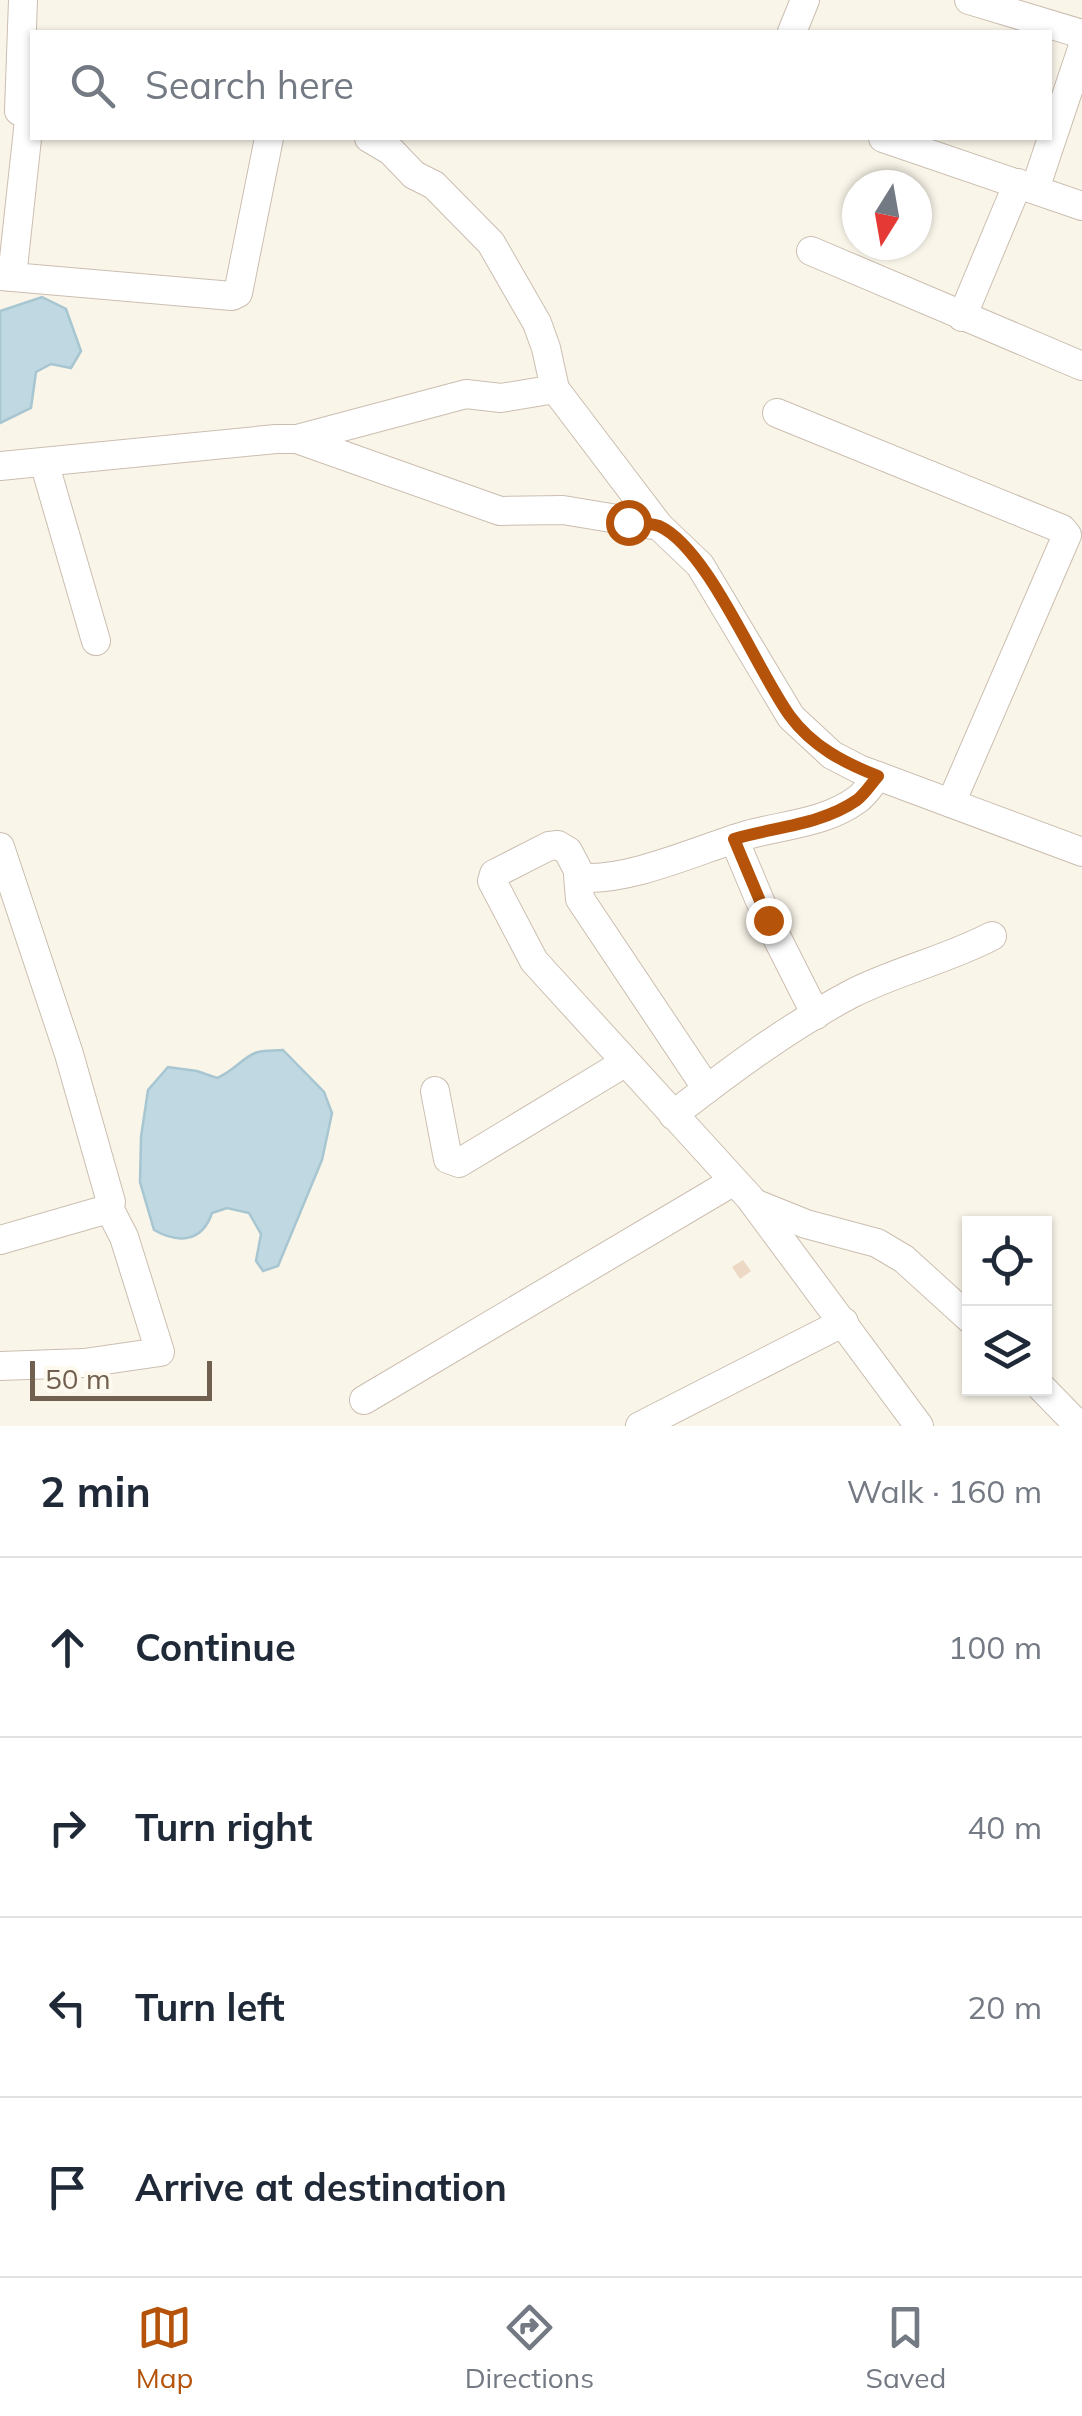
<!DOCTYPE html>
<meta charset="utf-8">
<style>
:root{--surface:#fff;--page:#f6f6f7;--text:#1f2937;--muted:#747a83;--line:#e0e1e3;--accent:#b45309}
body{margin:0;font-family:Mulish,sans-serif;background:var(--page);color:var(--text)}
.controls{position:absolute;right:30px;bottom:30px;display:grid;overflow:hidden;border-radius:0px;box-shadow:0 2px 8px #0004}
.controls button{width:90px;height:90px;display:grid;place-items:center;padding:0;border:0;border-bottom:2px solid var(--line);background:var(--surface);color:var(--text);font:50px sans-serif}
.compass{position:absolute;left:842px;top:170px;width:90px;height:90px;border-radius:50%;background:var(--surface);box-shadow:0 2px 8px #0004;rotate:191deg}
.scale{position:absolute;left:30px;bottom:25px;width:182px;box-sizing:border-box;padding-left:10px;border:5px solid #715f4f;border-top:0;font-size:28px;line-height:35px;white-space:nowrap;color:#715f4f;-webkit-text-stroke:8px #fdf9ee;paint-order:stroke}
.stop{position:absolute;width:30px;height:30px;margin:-22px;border:8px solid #b45309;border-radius:50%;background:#fff}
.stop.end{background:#b45309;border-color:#fff;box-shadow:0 2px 10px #0008}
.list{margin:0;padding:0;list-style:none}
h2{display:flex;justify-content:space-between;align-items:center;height:130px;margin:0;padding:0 40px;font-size:42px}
h2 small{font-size:32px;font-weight:400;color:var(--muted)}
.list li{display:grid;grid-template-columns:65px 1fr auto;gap:30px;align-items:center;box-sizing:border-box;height:180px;padding:0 40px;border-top:2px solid var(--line)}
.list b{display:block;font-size:38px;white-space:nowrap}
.list em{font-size:32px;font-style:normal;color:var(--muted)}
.icon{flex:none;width:55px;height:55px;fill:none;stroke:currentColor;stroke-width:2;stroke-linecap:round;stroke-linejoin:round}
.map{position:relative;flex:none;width:1082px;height:1426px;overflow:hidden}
.search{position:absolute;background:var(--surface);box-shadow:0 2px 8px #0004;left:30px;right:30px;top:30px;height:110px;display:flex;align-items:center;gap:25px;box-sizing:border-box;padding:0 35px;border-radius:0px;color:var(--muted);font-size:38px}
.sheet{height:850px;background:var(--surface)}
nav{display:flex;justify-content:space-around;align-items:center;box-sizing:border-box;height:140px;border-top:2px solid var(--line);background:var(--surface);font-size:28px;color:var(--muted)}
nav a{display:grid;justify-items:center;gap:5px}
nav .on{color:var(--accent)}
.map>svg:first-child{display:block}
.water{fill:#bfd8e1;stroke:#a7c6d1;stroke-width:2.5}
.building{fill:#ecd8c4}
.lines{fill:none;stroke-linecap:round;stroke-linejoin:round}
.minor-casing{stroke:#cbbeb0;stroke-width:30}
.minor{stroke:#fff;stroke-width:28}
.route{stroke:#b45309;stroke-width:12}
</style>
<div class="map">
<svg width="1082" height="1426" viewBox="0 0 1082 1426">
<rect width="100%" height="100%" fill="#faf5e9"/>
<!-- water -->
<g class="water">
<polygon points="42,297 66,309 81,351 71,368 51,364 36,372 31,408 0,423 0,311"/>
<path d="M283,1050L324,1092L332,1113L322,1160L278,1266L263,1271L256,1261L261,1234L249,1213L227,1208L212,1213C202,1242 179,1244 154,1230L140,1182L141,1137L148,1090L168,1067L197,1071L217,1078C234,1071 241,1059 255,1053C263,1050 274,1051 283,1050Z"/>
</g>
<!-- building -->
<polygon class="building" points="743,1260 751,1271 740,1279 732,1267"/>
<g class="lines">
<!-- minor casing -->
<g class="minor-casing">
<g id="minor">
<polyline points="969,0 1082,34"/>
<polyline points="792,32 805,0"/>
<polyline points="19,111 23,0"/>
<polyline points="369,138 391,151 414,175 434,185 491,243 537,323 546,348 555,389 659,526 700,565 791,717 832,755 859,769 1082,852"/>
<polyline points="883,138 1082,206"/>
<polyline points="1035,189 1082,49"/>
<polyline points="811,251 1082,366"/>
<polyline points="0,276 232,296 238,293 269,138"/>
<polyline points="12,277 30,111"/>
<polyline points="962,317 1018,183"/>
<polyline points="777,413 1062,529 1067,535 951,803"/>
<polyline points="297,439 466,394 501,398 555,389"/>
<polyline points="44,462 96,641"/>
<polyline points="0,466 276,439 297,439 500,511 563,510 659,526"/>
<path d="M878,776C872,783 865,794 858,799C826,823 783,825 747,835C697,850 634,880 582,878L568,851L558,845L549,846L494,874L492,881L534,961L750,1198L919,1426"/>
<polyline points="734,839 768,920 816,1015"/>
<polyline points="0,847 69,1054 111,1202 109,1208 101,1211 0,1240"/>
<polyline points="578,875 580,899 707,1089"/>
<polyline points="435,1091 448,1159 459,1163 626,1062"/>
<path d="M673,1115C730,1071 787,1028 851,994C896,971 946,960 992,936"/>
<polyline points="754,1203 806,1224 877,1243 904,1259 970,1319"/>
<polyline points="0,1366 84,1363 160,1352 124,1237 109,1208"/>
<polyline points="1042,1388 1079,1426"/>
<polyline points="364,1400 734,1181"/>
<polyline points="640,1426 844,1322"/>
</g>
</g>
<!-- minor -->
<use href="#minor" class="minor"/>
</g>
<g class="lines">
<!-- route -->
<path class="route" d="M628,522C637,523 650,523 659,526C708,548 757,671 790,716C812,746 844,763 878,776C871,784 865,794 857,800C821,825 774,827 734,839L768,920"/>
</g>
</svg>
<div class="controls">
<button><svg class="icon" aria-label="locate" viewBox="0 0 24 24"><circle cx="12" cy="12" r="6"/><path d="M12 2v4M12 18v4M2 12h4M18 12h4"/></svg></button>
<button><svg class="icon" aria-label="layers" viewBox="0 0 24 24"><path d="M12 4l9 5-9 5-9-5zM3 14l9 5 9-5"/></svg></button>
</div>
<svg class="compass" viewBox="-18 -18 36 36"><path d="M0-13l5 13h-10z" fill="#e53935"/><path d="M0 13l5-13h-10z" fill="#747a83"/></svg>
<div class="scale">50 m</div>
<div class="stop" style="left:628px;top:522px"></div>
<div class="stop end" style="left:768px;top:920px"></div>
<div class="search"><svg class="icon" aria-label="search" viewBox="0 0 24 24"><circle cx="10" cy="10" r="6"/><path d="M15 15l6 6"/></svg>Search here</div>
</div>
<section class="sheet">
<h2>2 min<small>Walk · 160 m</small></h2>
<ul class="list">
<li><svg class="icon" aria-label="ahead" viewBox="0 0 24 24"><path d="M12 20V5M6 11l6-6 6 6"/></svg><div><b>Continue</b></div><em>100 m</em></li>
<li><svg class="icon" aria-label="right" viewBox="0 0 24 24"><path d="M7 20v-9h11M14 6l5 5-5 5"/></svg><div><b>Turn right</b></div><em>40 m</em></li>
<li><svg class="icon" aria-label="left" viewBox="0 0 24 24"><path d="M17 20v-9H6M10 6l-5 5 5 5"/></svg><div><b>Turn left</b></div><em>20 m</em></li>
<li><svg class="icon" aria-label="arrive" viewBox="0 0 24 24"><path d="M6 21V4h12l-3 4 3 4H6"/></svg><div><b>Arrive at destination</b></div></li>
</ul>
</section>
<nav>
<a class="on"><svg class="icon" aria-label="map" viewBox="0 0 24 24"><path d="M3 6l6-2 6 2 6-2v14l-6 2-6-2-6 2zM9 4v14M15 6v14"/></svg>Map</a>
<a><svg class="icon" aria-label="directions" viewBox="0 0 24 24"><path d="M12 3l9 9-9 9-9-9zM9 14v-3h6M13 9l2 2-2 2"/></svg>Directions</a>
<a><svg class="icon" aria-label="saved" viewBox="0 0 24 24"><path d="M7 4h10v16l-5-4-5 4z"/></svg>Saved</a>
</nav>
